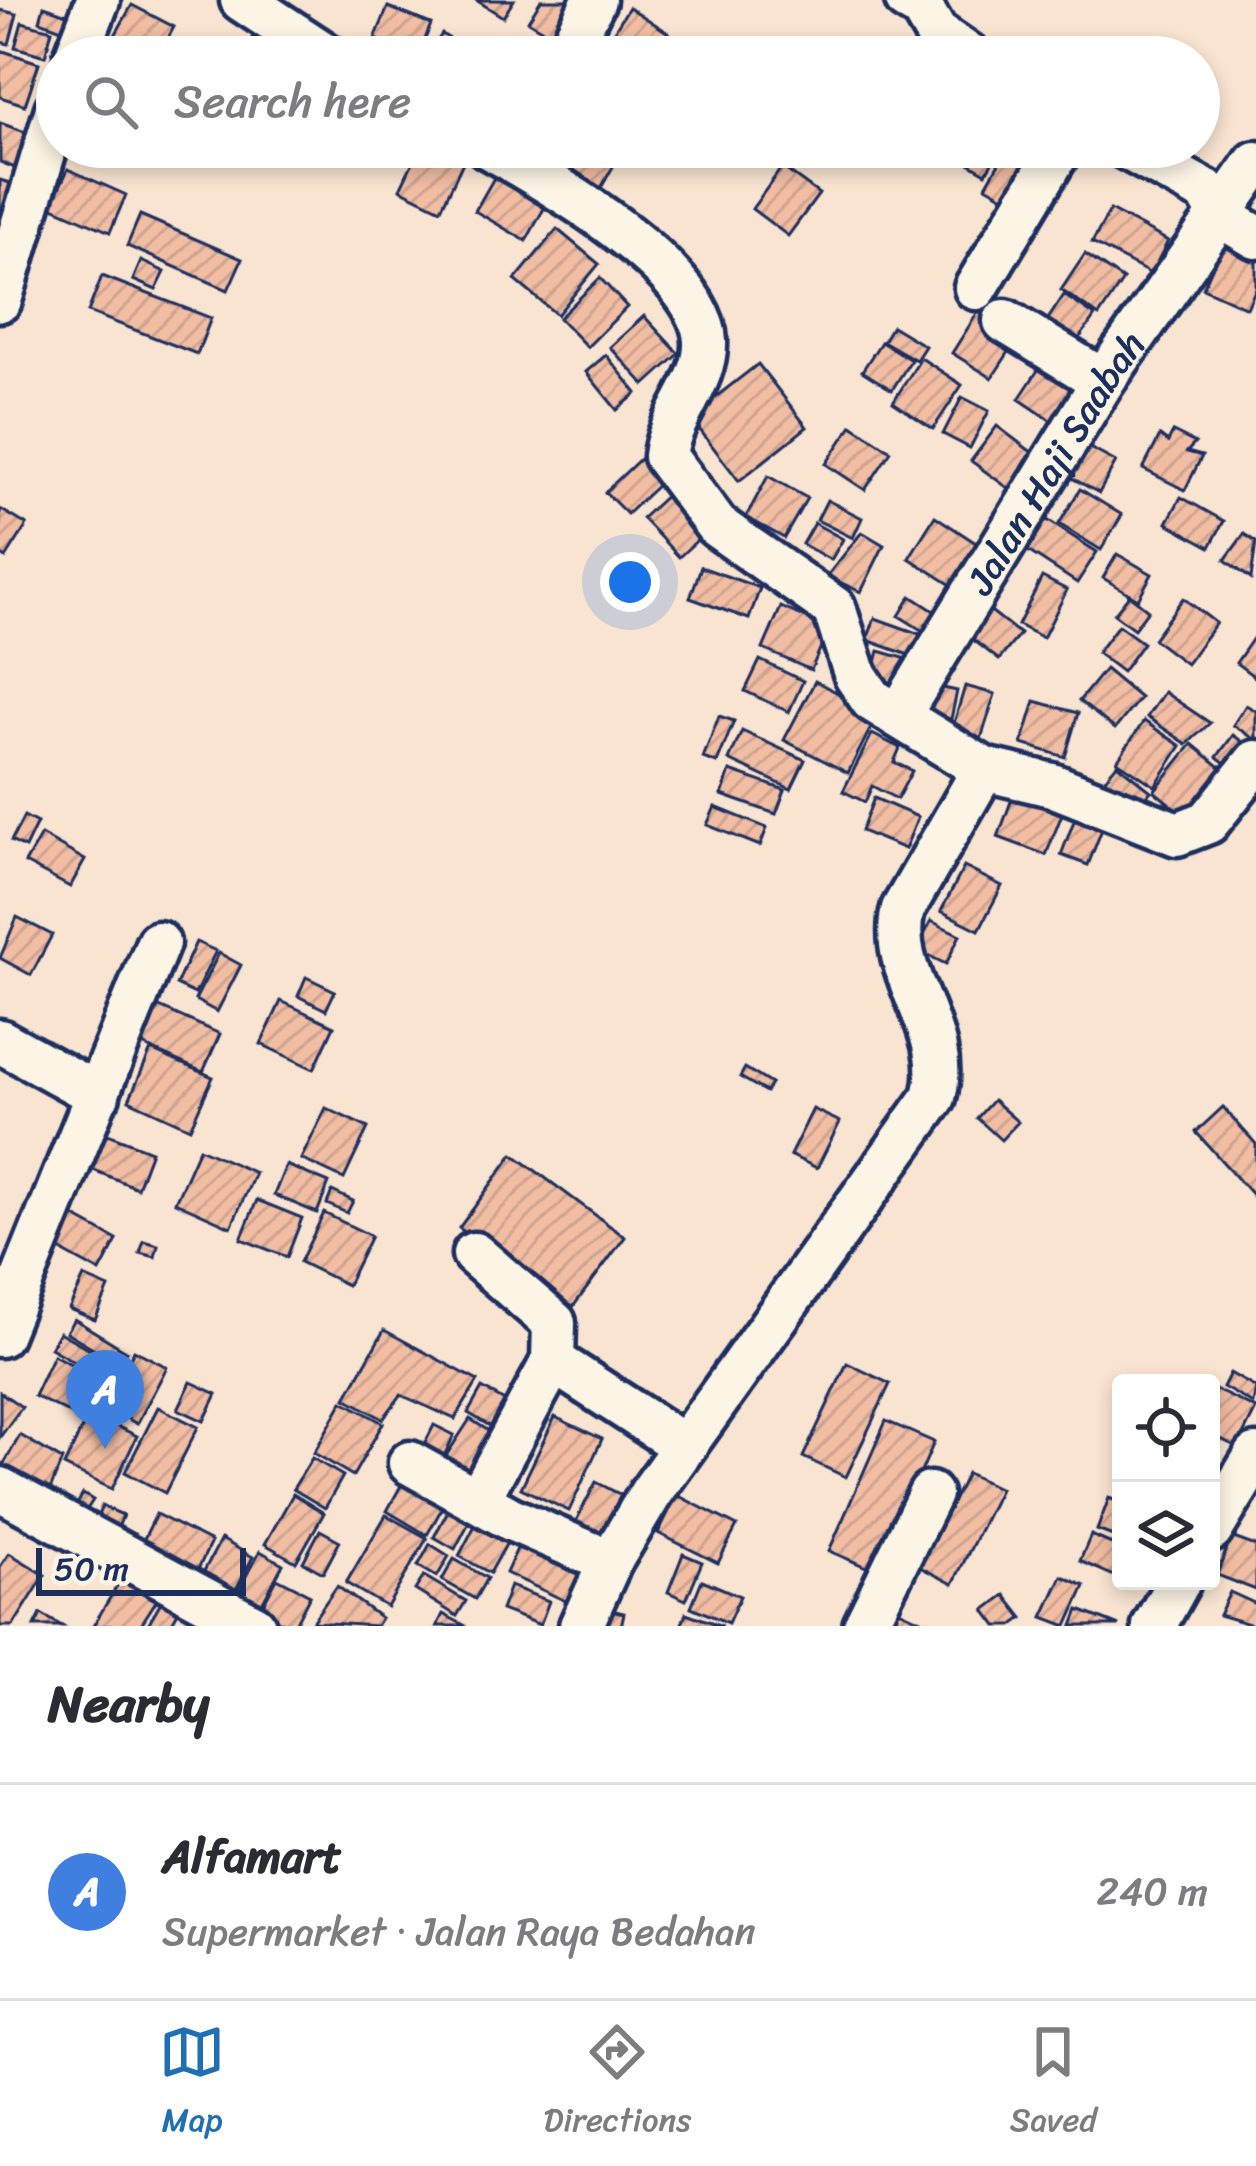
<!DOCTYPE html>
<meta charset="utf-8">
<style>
:root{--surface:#fff;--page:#f7f7f7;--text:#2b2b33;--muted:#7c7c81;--line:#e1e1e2;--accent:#1f6fb2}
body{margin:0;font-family:Sriracha,sans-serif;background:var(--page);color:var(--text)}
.controls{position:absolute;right:36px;bottom:36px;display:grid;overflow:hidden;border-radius:12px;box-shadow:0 6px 18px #0003}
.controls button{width:108px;height:108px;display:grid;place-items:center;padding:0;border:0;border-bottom:3px solid var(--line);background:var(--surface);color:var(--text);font:60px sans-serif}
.scale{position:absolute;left:36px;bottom:30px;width:210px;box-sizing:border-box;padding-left:12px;border:6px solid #1b2f5e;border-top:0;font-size:33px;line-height:42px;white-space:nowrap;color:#1b2f5e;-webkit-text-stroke:9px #fcf5e5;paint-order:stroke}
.you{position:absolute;left:630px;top:582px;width:42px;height:42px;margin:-30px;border:9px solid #fff;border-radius:50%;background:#1a73e8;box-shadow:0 0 0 18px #1a73e833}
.badge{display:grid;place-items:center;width:78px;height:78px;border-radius:50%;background:var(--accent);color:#fff;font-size:39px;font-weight:700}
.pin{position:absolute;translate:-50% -99px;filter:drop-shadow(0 3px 6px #0008)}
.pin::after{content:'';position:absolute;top:63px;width:42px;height:36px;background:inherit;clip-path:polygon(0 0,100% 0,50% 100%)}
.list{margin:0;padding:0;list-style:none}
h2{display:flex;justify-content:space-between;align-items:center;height:156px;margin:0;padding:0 48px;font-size:51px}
h2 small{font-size:39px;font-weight:400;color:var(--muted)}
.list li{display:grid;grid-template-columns:78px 1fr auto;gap:36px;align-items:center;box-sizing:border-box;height:216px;padding:0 48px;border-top:3px solid var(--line)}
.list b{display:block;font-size:45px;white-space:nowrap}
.list p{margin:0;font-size:39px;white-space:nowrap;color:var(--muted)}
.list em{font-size:39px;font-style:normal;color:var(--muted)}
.icon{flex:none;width:66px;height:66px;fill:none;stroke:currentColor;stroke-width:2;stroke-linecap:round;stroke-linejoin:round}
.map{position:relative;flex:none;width:1256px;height:1626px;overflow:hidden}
.search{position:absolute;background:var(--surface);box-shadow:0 6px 18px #0003;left:36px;right:36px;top:36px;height:132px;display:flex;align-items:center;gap:30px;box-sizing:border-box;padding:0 42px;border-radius:66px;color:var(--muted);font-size:45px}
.sheet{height:372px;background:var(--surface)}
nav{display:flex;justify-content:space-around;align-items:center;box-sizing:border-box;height:168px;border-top:3px solid var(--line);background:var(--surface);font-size:33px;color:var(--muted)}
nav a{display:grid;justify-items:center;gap:6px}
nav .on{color:var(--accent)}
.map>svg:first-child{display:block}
.building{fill:url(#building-hatch);stroke:#1b2f5e;stroke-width:3}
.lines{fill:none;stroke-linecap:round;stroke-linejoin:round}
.minor-casing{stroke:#1b2f5e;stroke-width:51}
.minor{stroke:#fcf5e5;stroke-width:42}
.labels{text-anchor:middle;stroke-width:10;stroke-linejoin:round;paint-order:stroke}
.street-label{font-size:39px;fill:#1b2f5e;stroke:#fcf5e5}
</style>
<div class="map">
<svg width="1256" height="1626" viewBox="0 0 1256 1626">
<defs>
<pattern id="building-hatch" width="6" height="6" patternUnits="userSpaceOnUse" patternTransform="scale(3)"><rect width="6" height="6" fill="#f1bda3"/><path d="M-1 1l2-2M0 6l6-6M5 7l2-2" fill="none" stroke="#cea38f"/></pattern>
</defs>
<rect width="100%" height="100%" fill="#f9e4d1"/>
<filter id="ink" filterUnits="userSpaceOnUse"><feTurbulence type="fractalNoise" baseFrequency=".00833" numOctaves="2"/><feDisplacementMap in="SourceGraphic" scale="24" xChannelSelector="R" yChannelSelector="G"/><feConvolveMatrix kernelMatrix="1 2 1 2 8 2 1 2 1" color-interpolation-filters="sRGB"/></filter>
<g filter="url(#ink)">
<!-- building -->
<g class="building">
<polygon points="476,0 514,0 503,17"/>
<polygon points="541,0 577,0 554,37 528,21"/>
<polygon points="132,5 174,27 158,57 146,57 113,39"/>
<polygon points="44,6 75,17 70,32 40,21"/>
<polygon points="388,7 431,24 418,57 375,39"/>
<polygon points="629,7 670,34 655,57 614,31"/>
<polygon points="0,10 17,14 9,44 0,42"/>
<polygon points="22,22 52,30 45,56 15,47"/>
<polygon points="442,34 467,50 463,57 426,57"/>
<polygon points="252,38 286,57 242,57"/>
<polygon points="606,39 641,57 597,57"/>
<polygon points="168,40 211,52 210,57 164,56"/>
<polygon points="374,46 396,57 368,57"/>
<polygon points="0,50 39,63 25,105 0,97"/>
<polygon points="0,123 28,133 15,168 0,162"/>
<polygon points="420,147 442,147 465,158 441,209 400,189"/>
<polygon points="556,147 624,147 601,188 549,158"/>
<polygon points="976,147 1001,147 986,173 967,162"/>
<polygon points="1008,147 1050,147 1018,204 986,186"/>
<polygon points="782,167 819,194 788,236 752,209"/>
<polygon points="68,169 126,195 110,232 51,206"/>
<polygon points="495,176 546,205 526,241 475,211"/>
<polygon points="0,180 20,186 0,247"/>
<polygon points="1110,210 1168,241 1151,274 1092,243"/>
<polygon points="140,215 242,259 228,290 127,246"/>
<polygon points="557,229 599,264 557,315 515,280"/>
<polygon points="1222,245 1256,259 1256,288 1247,308 1203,288"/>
<polygon points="1085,254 1123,280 1099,316 1061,290"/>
<polygon points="141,261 165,272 156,290 133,280"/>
<polygon points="102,276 211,318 197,354 88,312"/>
<polygon points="600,278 627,307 587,347 559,318"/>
<polygon points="1064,295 1095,316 1068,355 1038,334"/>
<polygon points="978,312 1018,338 992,378 952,353"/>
<polygon points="644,316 679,354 645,385 610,347"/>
<polygon points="892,326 925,346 916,360 883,341"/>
<polygon points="881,342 911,360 892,390 862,371"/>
<polygon points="606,355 637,393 617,410 586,372"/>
<polygon points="921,358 962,385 933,429 893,402"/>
<polygon points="1046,358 1089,387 1062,428 1019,399"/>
<polygon points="758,364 807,427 739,481 690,417"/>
<polygon points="962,397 989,411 970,448 943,434"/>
<polygon points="852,425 891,451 865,490 826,464"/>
<polygon points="997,426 1037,456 1012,491 971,461"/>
<polygon points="1173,432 1195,443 1187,452 1202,456 1185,490 1143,469 1160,436 1168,442"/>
<polygon points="1077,441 1116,462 1099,493 1061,472"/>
<polygon points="640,459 661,482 627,514 605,492"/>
<polygon points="768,476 807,498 784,538 746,517"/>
<polygon points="1080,489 1122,515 1101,550 1059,524"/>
<polygon points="670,492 706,532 679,557 642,518"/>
<polygon points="1181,497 1224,521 1210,547 1167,523"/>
<polygon points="827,500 862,518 853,538 817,520"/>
<polygon points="0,509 27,525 6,558 0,554"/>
<polygon points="935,516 985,549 959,590 909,558"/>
<polygon points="1041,516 1097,552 1077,583 1022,547"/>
<polygon points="814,523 843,539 831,560 802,544"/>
<polygon points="862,532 884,545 861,592 827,576"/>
<polygon points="1244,534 1256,542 1251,579 1225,560"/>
<polygon points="1117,554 1152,574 1138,599 1103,578"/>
<polygon points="701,567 760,588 749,619 690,598"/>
<polygon points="1042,577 1067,590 1043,638 1018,625"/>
<polygon points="1129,595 1148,610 1134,629 1114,614"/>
<polygon points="911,596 948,620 936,639 899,616"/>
<polygon points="1183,598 1216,623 1186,664 1153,639"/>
<polygon points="982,604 1020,634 999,660 962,631"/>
<polygon points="781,607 829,628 811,670 763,649"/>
<polygon points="875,618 928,637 920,659 867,640"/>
<polygon points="1118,625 1143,643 1122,672 1097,653"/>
<polygon points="1256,634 1256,678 1236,663"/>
<polygon points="879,651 911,660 902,695 870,686"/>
<polygon points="760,660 803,681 789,712 745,691"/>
<polygon points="1105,669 1140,698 1115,729 1079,701"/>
<polygon points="815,681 878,714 848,773 784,740"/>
<polygon points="925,684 957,691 951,719 919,712"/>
<polygon points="965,686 995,694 981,739 952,730"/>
<polygon points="1164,692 1210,723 1187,744 1147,717"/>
<polygon points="1035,701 1078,713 1065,757 1022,744"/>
<polygon points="1246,705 1256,711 1256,740 1233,725"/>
<polygon points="719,716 734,721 717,763 703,758"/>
<polygon points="1144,721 1181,746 1155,786 1117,761"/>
<polygon points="742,731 805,760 791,789 729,760"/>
<polygon points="872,734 900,748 894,762 912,771 897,799 872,786 865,802 843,791"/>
<polygon points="1233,735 1254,750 1237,772 1217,757"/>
<polygon points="1192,744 1229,774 1191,821 1154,791"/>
<polygon points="1117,764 1151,791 1137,808 1103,781"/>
<polygon points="730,771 785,790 776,814 722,795"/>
<polygon points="1013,796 1062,814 1046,855 998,837"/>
<polygon points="874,798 918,817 905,849 861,831"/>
<polygon points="715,807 767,828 760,846 707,825"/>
<polygon points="24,816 37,823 25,848 11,841"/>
<polygon points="1075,818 1102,829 1088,865 1061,855"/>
<polygon points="41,835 85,860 70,887 25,863"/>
<polygon points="964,867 1002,886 979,930 941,911"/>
<polygon points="17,917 52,935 31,975 0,958"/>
<polygon points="931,921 960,935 946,964 917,950"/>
<polygon points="196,942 216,951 195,994 176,985"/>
<polygon points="219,953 241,965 217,1012 195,1000"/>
<polygon points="306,977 335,991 326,1010 298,996"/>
<polygon points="146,1001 220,1034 203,1072 129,1039"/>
<polygon points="281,1001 334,1026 314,1069 261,1044"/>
<polygon points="151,1050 213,1077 190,1128 129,1100"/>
<polygon points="745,1068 771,1084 766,1092 740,1077"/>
<polygon points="993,1100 1018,1122 1001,1140 977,1118"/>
<polygon points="1223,1107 1256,1144 1256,1199 1196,1132"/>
<polygon points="326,1108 368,1128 344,1179 301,1159"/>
<polygon points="813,1109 840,1122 817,1168 790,1155"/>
<polygon points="95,1129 151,1151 137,1188 81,1165"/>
<polygon points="199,1148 255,1173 231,1227 175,1202"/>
<polygon points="513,1154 625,1237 570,1311 459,1228"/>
<polygon points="286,1165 329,1183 317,1213 274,1195"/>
<polygon points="332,1191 353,1201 347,1213 327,1204"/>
<polygon points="257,1200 302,1218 287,1257 241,1239"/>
<polygon points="64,1211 117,1240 100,1272 47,1243"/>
<polygon points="324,1213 371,1236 347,1285 300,1262"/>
<polygon points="144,1241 158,1245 155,1257 140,1253"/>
<polygon points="84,1277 109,1288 95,1320 69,1309"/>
<polygon points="74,1319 126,1351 118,1363 66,1332"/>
<polygon points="384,1330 478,1381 455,1419 401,1395 383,1419 346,1398"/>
<polygon points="59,1332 114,1363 105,1379 50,1348"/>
<polygon points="134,1350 167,1367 137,1424 105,1406"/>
<polygon points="53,1355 101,1379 81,1419 34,1396"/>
<polygon points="847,1363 890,1384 846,1477 803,1457"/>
<polygon points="1230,1373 1256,1388 1253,1404 1223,1387"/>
<polygon points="191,1382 217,1394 204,1421 178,1409"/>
<polygon points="482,1388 515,1407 500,1432 468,1413"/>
<polygon points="1214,1389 1256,1409 1237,1447 1211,1434"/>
<polygon points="0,1392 22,1407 0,1437"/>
<polygon points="343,1401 383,1423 353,1476 314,1453"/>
<polygon points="158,1407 198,1427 165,1493 125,1472"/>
<polygon points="89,1413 137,1436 112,1489 64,1466"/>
<polygon points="555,1417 602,1439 569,1511 521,1488"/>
<polygon points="470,1419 492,1433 458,1486 436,1471"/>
<polygon points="886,1421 934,1442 878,1572 829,1551"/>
<polygon points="434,1425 454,1435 436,1473 415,1463"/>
<polygon points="20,1435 62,1460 46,1500 0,1471"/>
<polygon points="312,1458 343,1476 325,1508 293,1489"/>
<polygon points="409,1471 450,1494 427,1535 387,1511"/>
<polygon points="967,1473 1000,1489 953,1584 920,1567"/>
<polygon points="596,1482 621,1495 598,1538 574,1525"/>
<polygon points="83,1494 93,1500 82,1517 73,1511"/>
<polygon points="293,1494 324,1513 296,1562 265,1544"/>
<polygon points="677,1495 737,1526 718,1563 658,1533"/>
<polygon points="1109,1498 1121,1503 1121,1539 1097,1530"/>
<polygon points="453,1501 474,1513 455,1549 434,1537"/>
<polygon points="102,1506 123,1515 113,1540 91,1531"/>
<polygon points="156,1514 211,1542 193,1580 137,1553"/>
<polygon points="481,1514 513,1532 490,1573 459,1556"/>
<polygon points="386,1515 427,1538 387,1607 346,1583"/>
<polygon points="320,1530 340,1541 323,1573 303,1562"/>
<polygon points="1091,1535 1121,1548 1121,1579 1080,1561"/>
<polygon points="1231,1537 1256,1546 1256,1590 1217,1575"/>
<polygon points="221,1539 253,1557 227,1606 195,1588"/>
<polygon points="521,1540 584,1569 568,1602 506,1573"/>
<polygon points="430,1544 449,1556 437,1577 418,1566"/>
<polygon points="260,1551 283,1564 260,1607 236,1594"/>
<polygon points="9,1553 45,1575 13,1626 0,1626 0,1567"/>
<polygon points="683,1554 702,1562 686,1600 668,1592"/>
<polygon points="454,1559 487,1578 475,1599 442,1580"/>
<polygon points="123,1576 158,1598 140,1626 93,1626"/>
<polygon points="424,1576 466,1601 457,1616 415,1590"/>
<polygon points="1062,1576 1085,1586 1067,1626 1043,1617"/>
<polygon points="277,1578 310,1595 294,1626 258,1614"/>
<polygon points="702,1580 740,1596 728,1623 691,1607"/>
<polygon points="337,1586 381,1618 376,1626 312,1622"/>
<polygon points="510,1586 549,1601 540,1625 501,1610"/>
<polygon points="1230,1592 1256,1604 1256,1626 1219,1615"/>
<polygon points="1005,1595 1023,1618 1012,1626 997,1626 985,1610"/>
<polygon points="162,1600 179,1610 170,1626 147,1626"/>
<polygon points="895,1608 927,1623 926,1626 886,1626"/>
<polygon points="611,1610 624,1613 621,1626 608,1626"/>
<polygon points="1079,1610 1119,1626 1073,1626"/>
<polygon points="686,1613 722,1626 681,1626"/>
<polygon points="41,1614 62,1626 35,1626"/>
<polygon points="443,1614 466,1626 437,1626"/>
</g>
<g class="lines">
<!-- minor casing -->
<g class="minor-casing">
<g id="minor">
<polyline points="242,0 329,57"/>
<polyline points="907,0 922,9 936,33 971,57"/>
<polyline points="76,57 98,0"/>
<polyline points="566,57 594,0"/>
<path d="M488,147C547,180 702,268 705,341C707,382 669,416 665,456L717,526L834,608L856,676L872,700L984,769L1052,785L1177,834L1208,822L1256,762"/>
<polyline points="1125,147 1207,192 1222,217 1256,237"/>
<polyline points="976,288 1061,147"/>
<polyline points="0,300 57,109"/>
<polyline points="1005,321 1103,381"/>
<path id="s1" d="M899,715L1103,381L1256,163"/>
<polyline points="0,1041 98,1095"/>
<polyline points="474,1254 554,1323 553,1361 478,1500"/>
<polyline points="0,1335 158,943"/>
<polyline points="553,1361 684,1446"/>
<polyline points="410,1463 511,1519 610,1562"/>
<polyline points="0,1489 254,1626"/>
<polyline points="1211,1530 1256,1456"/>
<path d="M581,1626L610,1562L651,1493L934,1097C953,1028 886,976 903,909L984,769"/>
<polyline points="865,1626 930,1494"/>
<polyline points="1154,1626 1179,1581"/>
</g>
</g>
<!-- minor -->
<use href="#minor" class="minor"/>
</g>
</g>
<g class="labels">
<!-- street labels -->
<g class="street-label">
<text dy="14" stroke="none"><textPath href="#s1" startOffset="297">Jalan Haji Saabah</textPath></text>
</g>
</g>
</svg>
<div class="controls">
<button><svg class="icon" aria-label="locate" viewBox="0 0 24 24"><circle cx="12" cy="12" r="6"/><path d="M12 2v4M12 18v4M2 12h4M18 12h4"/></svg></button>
<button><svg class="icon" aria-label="layers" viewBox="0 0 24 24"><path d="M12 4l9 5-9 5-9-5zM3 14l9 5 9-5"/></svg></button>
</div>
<div class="scale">50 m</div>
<div class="you"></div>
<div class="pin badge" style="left:105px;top:1449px;background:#3f7fe0">A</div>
<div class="search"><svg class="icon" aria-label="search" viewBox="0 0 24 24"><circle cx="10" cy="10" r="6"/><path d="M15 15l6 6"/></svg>Search here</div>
</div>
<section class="sheet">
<h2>Nearby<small></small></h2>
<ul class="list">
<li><span class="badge" style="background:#3f7fe0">A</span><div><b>Alfamart</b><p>Supermarket · Jalan Raya Bedahan</p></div><em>240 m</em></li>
</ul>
</section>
<nav>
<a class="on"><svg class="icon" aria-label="map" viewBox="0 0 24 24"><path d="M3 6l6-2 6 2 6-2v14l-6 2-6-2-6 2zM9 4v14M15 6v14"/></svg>Map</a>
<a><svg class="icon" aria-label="directions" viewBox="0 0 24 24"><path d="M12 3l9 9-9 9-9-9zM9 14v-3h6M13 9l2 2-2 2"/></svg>Directions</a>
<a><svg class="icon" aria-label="saved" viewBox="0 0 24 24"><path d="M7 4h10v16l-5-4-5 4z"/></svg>Saved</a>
</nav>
